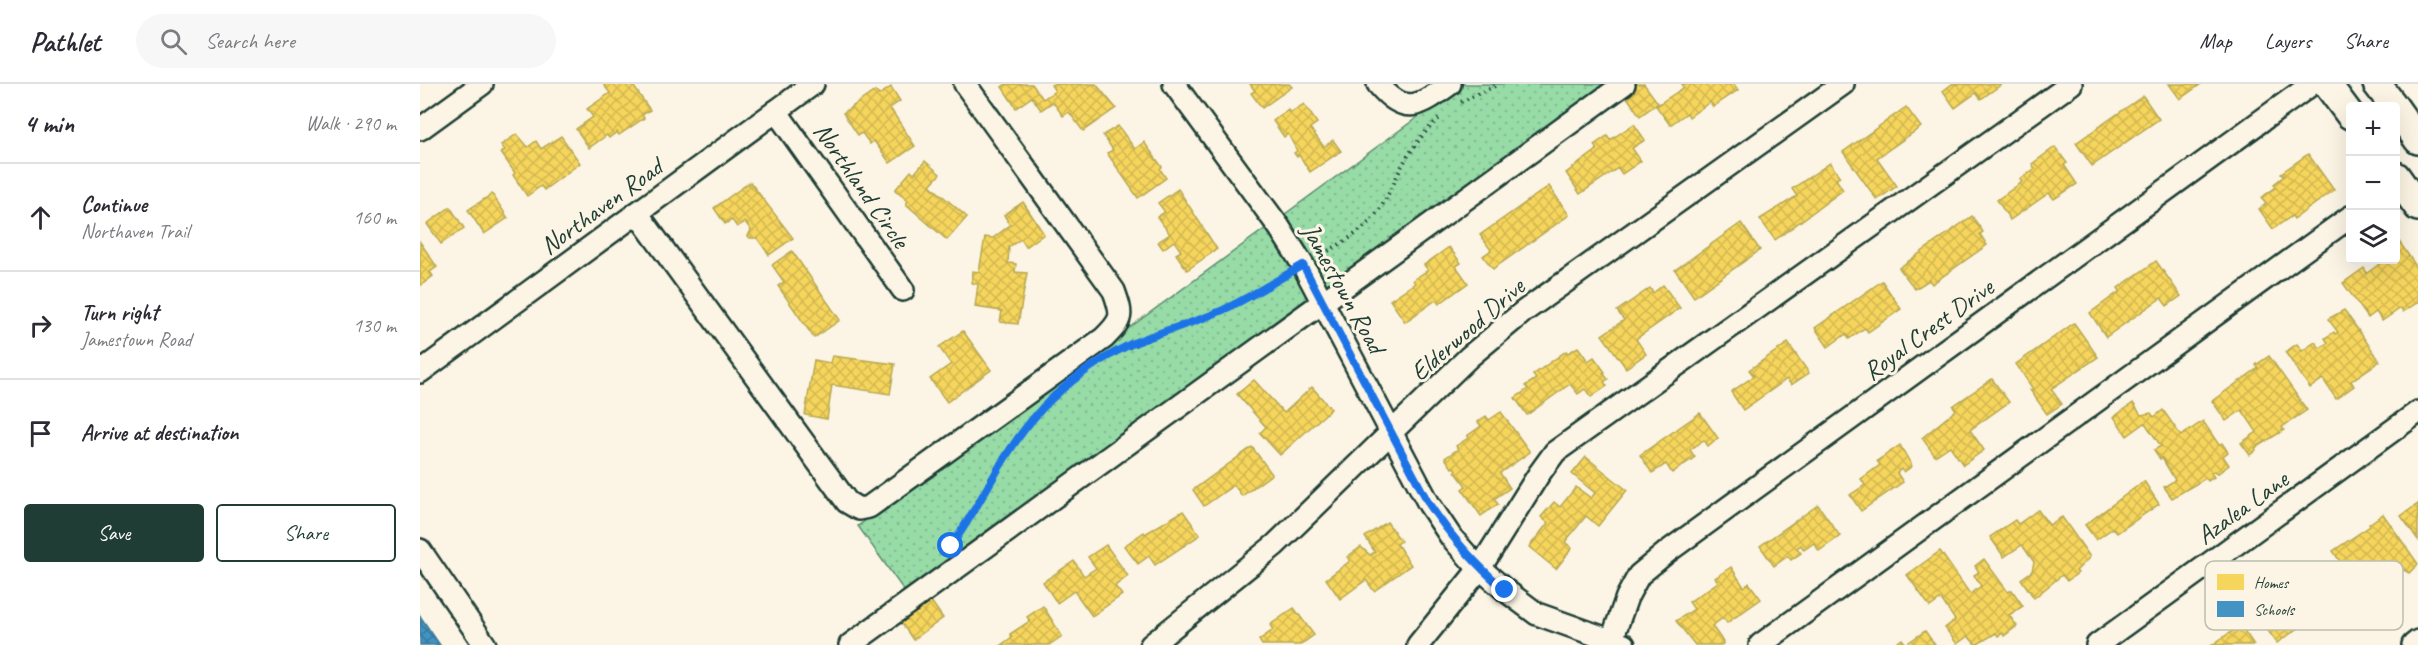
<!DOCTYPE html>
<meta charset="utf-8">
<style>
:root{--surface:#fff;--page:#f7f7f7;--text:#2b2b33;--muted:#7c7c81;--line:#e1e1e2;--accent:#1f3d34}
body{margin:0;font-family:Caveat,sans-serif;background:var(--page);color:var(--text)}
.controls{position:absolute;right:18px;top:18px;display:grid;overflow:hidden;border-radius:6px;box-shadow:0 6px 24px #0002}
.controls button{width:54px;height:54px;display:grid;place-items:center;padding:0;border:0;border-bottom:2px solid var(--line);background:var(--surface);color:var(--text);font:30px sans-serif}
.stop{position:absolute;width:18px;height:18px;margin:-14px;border:4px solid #1a73e8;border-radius:50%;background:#fff}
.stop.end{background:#1a73e8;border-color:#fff;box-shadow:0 2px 6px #0008}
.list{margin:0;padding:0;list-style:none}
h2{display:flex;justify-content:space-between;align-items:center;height:78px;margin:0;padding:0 24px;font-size:26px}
h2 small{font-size:20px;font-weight:400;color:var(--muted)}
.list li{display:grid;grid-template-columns:39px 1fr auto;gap:18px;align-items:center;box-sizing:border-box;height:108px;padding:0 24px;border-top:2px solid var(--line)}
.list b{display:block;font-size:22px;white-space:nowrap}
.list p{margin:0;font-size:20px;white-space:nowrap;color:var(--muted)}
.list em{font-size:20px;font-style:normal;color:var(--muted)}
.actions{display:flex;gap:12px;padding:18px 24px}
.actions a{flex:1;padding:14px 0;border:2px solid var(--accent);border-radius:6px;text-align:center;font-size:21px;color:var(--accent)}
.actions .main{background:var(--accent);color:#fff}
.icon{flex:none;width:33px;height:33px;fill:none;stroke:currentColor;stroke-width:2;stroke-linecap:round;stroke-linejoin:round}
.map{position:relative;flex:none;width:1998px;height:561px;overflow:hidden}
header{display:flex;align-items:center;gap:36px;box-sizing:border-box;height:84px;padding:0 30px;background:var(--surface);border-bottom:2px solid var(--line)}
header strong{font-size:28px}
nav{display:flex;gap:33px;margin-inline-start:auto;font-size:21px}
.search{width:420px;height:54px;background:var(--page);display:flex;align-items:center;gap:15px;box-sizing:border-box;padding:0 21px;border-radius:33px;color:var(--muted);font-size:22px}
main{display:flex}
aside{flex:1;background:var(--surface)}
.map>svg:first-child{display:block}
.grass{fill:url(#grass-dots);stroke:#5b8c6e;stroke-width:1.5}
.homes{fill:url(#homes-cross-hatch);stroke:#b6a750;stroke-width:1.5}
.schools{fill:url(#schools-cross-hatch);stroke:#387998;stroke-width:1.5}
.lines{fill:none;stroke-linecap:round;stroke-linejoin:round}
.minor-casing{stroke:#1f3d34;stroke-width:26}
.major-casing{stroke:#1f3d34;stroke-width:32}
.path{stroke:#1f3d34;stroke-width:4;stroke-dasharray:1.5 4.5;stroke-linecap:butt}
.minor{stroke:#fcf5e5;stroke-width:21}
.major{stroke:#fcf5e5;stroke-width:27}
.route{stroke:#1a73e8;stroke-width:8}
.labels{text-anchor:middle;stroke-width:6;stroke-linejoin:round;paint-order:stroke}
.street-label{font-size:26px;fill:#1f3d34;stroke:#fcf5e5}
.key{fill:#fcf5e5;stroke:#babeb0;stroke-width:1.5}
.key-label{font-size:16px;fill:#1f3d34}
</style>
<header>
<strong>Pathlet</strong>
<div class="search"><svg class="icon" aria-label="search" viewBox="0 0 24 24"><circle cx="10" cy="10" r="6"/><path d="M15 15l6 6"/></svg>Search here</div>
<nav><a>Map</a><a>Layers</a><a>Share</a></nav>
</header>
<main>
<aside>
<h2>4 min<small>Walk · 290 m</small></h2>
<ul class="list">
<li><svg class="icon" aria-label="ahead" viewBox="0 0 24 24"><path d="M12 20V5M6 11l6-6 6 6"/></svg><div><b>Continue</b><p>Northaven Trail</p></div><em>160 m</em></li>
<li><svg class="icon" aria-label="right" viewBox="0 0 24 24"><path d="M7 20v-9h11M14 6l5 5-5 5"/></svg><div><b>Turn right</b><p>Jamestown Road</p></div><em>130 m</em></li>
<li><svg class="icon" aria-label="arrive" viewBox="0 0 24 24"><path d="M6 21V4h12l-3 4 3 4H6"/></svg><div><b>Arrive at destination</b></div></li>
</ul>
<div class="actions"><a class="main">Save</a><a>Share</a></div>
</aside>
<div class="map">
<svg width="1998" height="561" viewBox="0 0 1998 561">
<defs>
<pattern id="grass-dots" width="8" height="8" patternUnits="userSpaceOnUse" patternTransform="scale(1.5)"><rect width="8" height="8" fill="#97dba7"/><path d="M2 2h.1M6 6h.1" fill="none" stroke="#82bd90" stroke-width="1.8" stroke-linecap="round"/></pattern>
<pattern id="homes-cross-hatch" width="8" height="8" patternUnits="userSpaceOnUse" patternTransform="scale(1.5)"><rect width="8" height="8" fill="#f6d55c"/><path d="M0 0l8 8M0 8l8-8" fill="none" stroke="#d2b851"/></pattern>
<pattern id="schools-cross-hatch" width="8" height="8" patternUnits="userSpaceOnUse" patternTransform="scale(1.5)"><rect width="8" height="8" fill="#4393c3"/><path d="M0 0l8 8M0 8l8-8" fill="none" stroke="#37799f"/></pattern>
</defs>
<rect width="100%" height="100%" fill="#fcf5e5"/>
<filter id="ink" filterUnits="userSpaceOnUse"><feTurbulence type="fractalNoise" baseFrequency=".0167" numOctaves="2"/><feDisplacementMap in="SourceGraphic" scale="12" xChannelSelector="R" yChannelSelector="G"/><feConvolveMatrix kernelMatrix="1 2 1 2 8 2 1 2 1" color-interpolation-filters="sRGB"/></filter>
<g filter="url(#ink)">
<!-- grass -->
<polygon class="grass" points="1043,0 1197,0 490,515 438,442"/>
<!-- homes -->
<g class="homes">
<polygon points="183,0 212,0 230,26 222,31 224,34 199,51 197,48 189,54 187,51 169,64 156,45 173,33 167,25 190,9"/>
<polygon points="586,0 612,0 623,15 635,7 631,1 633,0 676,0 696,24 663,47 649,28 643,32 633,18 621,26 612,13 596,24 582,3"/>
<polygon points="830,0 869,0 872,3 842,24 831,9 835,7"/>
<polygon points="1212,0 1224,0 1238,19 1220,32 1202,6"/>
<polygon points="1262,0 1314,0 1318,6 1293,23 1290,18 1269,33 1267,29 1250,41 1236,22 1263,4"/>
<polygon points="1532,0 1582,0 1561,15 1556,9 1535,24 1523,7"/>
<polygon points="1749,0 1781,0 1760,15"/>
<polygon points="471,3 480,17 470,24 495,62 470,79 454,57 450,60 442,49 438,51 423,29 455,7 459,11"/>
<polygon points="1723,12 1739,35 1672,82 1656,59"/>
<polygon points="884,20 897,39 890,44 904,63 913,56 921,67 890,88 879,71 877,73 874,69 877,67 868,50 864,53 853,37 868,26 870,29"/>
<polygon points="1486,23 1501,43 1457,74 1477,102 1457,116 1423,68"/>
<polygon points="1214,40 1225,56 1212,64 1221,77 1202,90 1198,84 1160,110 1146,89 1177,66 1174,61 1187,52 1190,56"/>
<polygon points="698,42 715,65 724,58 742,83 740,85 746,94 718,114 687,69 693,66 683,51"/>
<polygon points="97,50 108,63 116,57 121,65 141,52 160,79 124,106 121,102 107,112 93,91 95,89 81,69 85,66 81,61"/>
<polygon points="1635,63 1647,79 1644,81 1657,100 1634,115 1629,109 1590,136 1577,116 1602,98 1600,95 1615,85 1612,80"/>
<polygon points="1888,70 1914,106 1874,135 1872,132 1853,145 1839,125 1846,120 1841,114 1856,103 1854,100 1864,92 1861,89"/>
<polygon points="505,77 520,90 510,101 547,133 527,156 486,120 488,117 475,106 491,87 494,90"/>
<polygon points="1410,79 1420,93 1416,95 1423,106 1355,156 1340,135 1377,112 1372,105"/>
<polygon points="330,98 373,154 349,171 337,154 330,154 328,152 331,146 325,138 317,143 312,136 305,140 294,124"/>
<polygon points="1129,102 1149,131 1073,185 1063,172 1071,166 1060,151"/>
<polygon points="758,105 797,165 767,186 756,170 761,167 754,157 743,165 738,158 750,150 737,133 745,128 738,119"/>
<polygon points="72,110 88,134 64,150 48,126"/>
<polygon points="603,118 624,150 606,163 601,155 589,163 588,179 596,180 595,188 607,189 598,240 580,238 582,227 555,223 558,200 552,199 553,187 559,188 565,153 573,154 590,141 584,131"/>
<polygon points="30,123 44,144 21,160 7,140"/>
<polygon points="1552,132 1563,148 1560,150 1567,161 1512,200 1509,196 1495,205 1479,184"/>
<polygon points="1321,139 1340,166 1274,213 1255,186"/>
<polygon points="1976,153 1998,185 1998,218 1983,228 1981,224 1962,237 1956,228 1948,234 1923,199 1944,184 1947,189 1962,178 1961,176 1976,176"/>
<polygon points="0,158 17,183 10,188 13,192 0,202"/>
<polygon points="1029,163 1041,179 1036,182 1048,199 1019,220 1016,216 985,238 970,216 995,199 993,196 1008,186 1004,181"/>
<polygon points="372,167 420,236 394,254 358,202 364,198 352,181"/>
<polygon points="1736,177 1761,212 1747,222 1741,214 1686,253 1670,229 1700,207 1698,204"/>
<polygon points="1462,197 1481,225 1448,248 1445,244 1429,255 1426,250 1408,263 1395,244"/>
<polygon points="1243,201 1260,224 1216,255 1226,270 1206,284 1182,251 1204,236 1197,227 1230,204 1233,209"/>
<polygon points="1924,226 1960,277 1931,297 1934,302 1916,315 1903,295 1890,304 1865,268 1877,260 1882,267 1895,258 1900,264 1908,259 1905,254 1914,248 1915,250 1918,248 1908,235"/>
<polygon points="1654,239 1678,273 1631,305 1642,320 1627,330 1610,306 1613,305 1596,280"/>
<polygon points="543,247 571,286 527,318 510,295 531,280 519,263"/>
<polygon points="1368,259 1389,289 1371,301 1367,295 1323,326 1311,308 1334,292 1329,286"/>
<polygon points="1158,263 1168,277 1174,273 1185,288 1183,289 1188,295 1184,298 1187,302 1171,313 1165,305 1158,310 1150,300 1107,331 1095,314 1108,305 1105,302 1116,295 1113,291 1146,267 1148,269"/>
<polygon points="412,272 475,280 470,310 412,301 407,335 385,331 394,276 410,279"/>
<polygon points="1849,272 1887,326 1862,343 1864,346 1835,364 1836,366 1830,371 1821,359 1837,348 1822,326 1806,337 1792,317 1838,284 1836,281"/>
<polygon points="1572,295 1589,318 1550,346 1564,366 1543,381 1530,362 1515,372 1502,354 1536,326 1533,322"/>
<polygon points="834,296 864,329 892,303 911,325 860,371 840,349 846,343 817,310"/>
<polygon points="1713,319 1721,331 1731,329 1734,333 1743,326 1761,352 1783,337 1799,361 1802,359 1808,368 1803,372 1809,381 1797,390 1794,387 1791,389 1794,393 1788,397 1786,394 1752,414 1744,403 1755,396 1742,374 1740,375 1734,366 1741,362 1725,339 1707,352 1694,333"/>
<polygon points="1081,328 1110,368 1080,389 1090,404 1074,415 1078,420 1061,432 1042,405 1046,402 1035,387 1036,386 1034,383 1032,384 1025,374 1038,365 1036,362 1048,354 1047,352 1061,342 1058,338 1066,332 1069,336"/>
<polygon points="1280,329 1298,354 1288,362 1284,356 1270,366 1275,373 1252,389 1246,380 1232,389 1220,371"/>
<polygon points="1480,361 1492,382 1484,388 1481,385 1477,389 1483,398 1441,427 1430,411 1445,401 1441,395 1460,381 1457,377"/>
<polygon points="832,363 852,390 822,412 814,401 784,422 773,406"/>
<polygon points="1166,373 1207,406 1178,442 1166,432 1145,458 1152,464 1136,485 1109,463 1128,439 1121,433 1134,418 1140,423 1156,403 1171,414 1175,409 1152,390"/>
<polygon points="1724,397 1739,420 1697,449 1693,444 1676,456 1665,441"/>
<polygon points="1998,420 1998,456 1981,432"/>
<polygon points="1398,421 1420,452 1399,467 1394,459 1384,466 1381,461 1377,464 1381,469 1371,476 1368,472 1354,482 1340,462"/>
<polygon points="1618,426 1629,441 1642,433 1670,473 1656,487 1658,489 1647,497 1642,491 1614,514 1601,495 1612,487 1614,478 1602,461 1584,473 1570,453 1595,436 1598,440"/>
<polygon points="763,427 780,451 735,481 729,472 718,480 704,462 724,448 725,450"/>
<polygon points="1963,430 1998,480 1989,489 1984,486 1963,501 1966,505 1955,513 1948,503 1938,509 1930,497 1932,495 1928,489 1931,488 1925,480 1923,482 1913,467 1950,442 1949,440"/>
<polygon points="967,438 981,457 977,460 991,481 954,507 946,496 920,515 906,495 930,477 927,473 941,463 950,471 955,468 945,453"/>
<polygon points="686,461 708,492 695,502 702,511 672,532 654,507 637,519 623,498 654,477 664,492 676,484 668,473"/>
<polygon points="1520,467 1550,510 1561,502 1554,491 1559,488 1555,482 1564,475 1588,508 1592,506 1603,522 1589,531 1597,542 1584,552 1583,549 1578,552 1576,549 1556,561 1548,552 1537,560 1525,544 1535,536 1521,515 1510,523 1487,491"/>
<polygon points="1898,481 1912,508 1890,524 1896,532 1857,559 1838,533 1839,531 1852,522 1850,520 1862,512 1864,514 1872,508 1870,504 1895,488 1893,485"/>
<polygon points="1311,483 1324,503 1329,499 1341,515 1307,539 1303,534 1292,542 1304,559 1301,561 1275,561 1256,537 1274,525 1269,518 1298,498 1295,494"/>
<polygon points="511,517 523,534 493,556 478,534 494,523 497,528"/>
<polygon points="623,522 642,552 629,561 581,561 592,553 590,550 610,537 607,533"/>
<polygon points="874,524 894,551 880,561 842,561 839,556 853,546 850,541"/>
<polygon points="1821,542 1834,561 1792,561 1811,548"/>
<polygon points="1505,547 1515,561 1474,561 1482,555 1486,560"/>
</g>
<!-- schools -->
<polygon class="schools" points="0,532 20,561 0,561"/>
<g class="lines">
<!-- minor casing -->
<g class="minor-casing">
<g id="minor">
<polyline points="754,0 859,143 883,181 1009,420 1031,453 1054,479 1085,506 1117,530 1204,561"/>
<path d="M958,0C985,33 1000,22 1030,0"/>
<polyline points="356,27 483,206"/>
<polyline points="0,45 62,0"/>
<path d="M217,129L427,418L439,425L449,423L684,254C703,235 703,232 694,207L545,0"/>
<polyline points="0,288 393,0"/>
<polyline points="0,466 65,561"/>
<polyline points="430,561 1204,0"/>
<polyline points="731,561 855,461 1049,273 1103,228 1423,0"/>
<polyline points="998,561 1060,484 1119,390 1135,368 1651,0"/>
<polyline points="1190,561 1207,513 1219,491 1247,468 1892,0"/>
<polyline points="1340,561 1930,133"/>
<polyline points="1677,561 1998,328"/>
<polyline points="1993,561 1998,557"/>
</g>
</g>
<!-- major casing -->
<g class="major-casing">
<g id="major">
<polyline points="1907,0 1930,31"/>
<polyline points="1957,0 1974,22"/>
<polyline points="1976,25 1998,56"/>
<polyline points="1976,92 1998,123"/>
</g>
</g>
<!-- path -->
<g class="path">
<polyline points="1041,18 1079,0"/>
<path d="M898,173C916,162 937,152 951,136C966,120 973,99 983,80C993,63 1006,45 1021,33"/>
<polyline points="703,265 805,225 868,190"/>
<path d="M531,462C562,418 583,363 623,324"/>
</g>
<!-- minor -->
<use href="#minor" class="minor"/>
<!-- major -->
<use href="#major" class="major"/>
</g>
</g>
<g class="lines" filter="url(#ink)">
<!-- route -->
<path class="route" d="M531,462C560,422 580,374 612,336C637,305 674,278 709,261C740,247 773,240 803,226C831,213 857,196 883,181L1009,420C1031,453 1055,480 1085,506"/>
</g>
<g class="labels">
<!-- street labels -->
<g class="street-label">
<text transform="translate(442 101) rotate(55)" y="9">Northland Circle</text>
<text transform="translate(181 122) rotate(-36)" y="9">Northaven Road</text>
<text transform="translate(924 204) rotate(61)" y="9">Jamestown Road</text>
<text transform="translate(1047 245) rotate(-41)" y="9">Elderwood Drive</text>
<text transform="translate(1508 245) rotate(-36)" y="9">Royal Crest Drive</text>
<text transform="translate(1822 423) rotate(-36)" y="9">Azalea Lane</text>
</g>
</g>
<!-- legend -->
<rect x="1785" y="477" width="198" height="69" rx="9" class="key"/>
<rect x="1797" y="490" width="27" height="16" fill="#f6d55c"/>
<rect x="1797" y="517" width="27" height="16" fill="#4393c3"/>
<g class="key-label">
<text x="1834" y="504">Homes</text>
<text x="1834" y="531">Schools</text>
</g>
</svg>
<div class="controls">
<button>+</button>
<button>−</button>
<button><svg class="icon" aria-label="layers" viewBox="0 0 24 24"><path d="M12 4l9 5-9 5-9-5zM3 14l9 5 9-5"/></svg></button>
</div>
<div class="stop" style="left:531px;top:462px"></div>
<div class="stop end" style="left:1085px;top:506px"></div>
</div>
</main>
